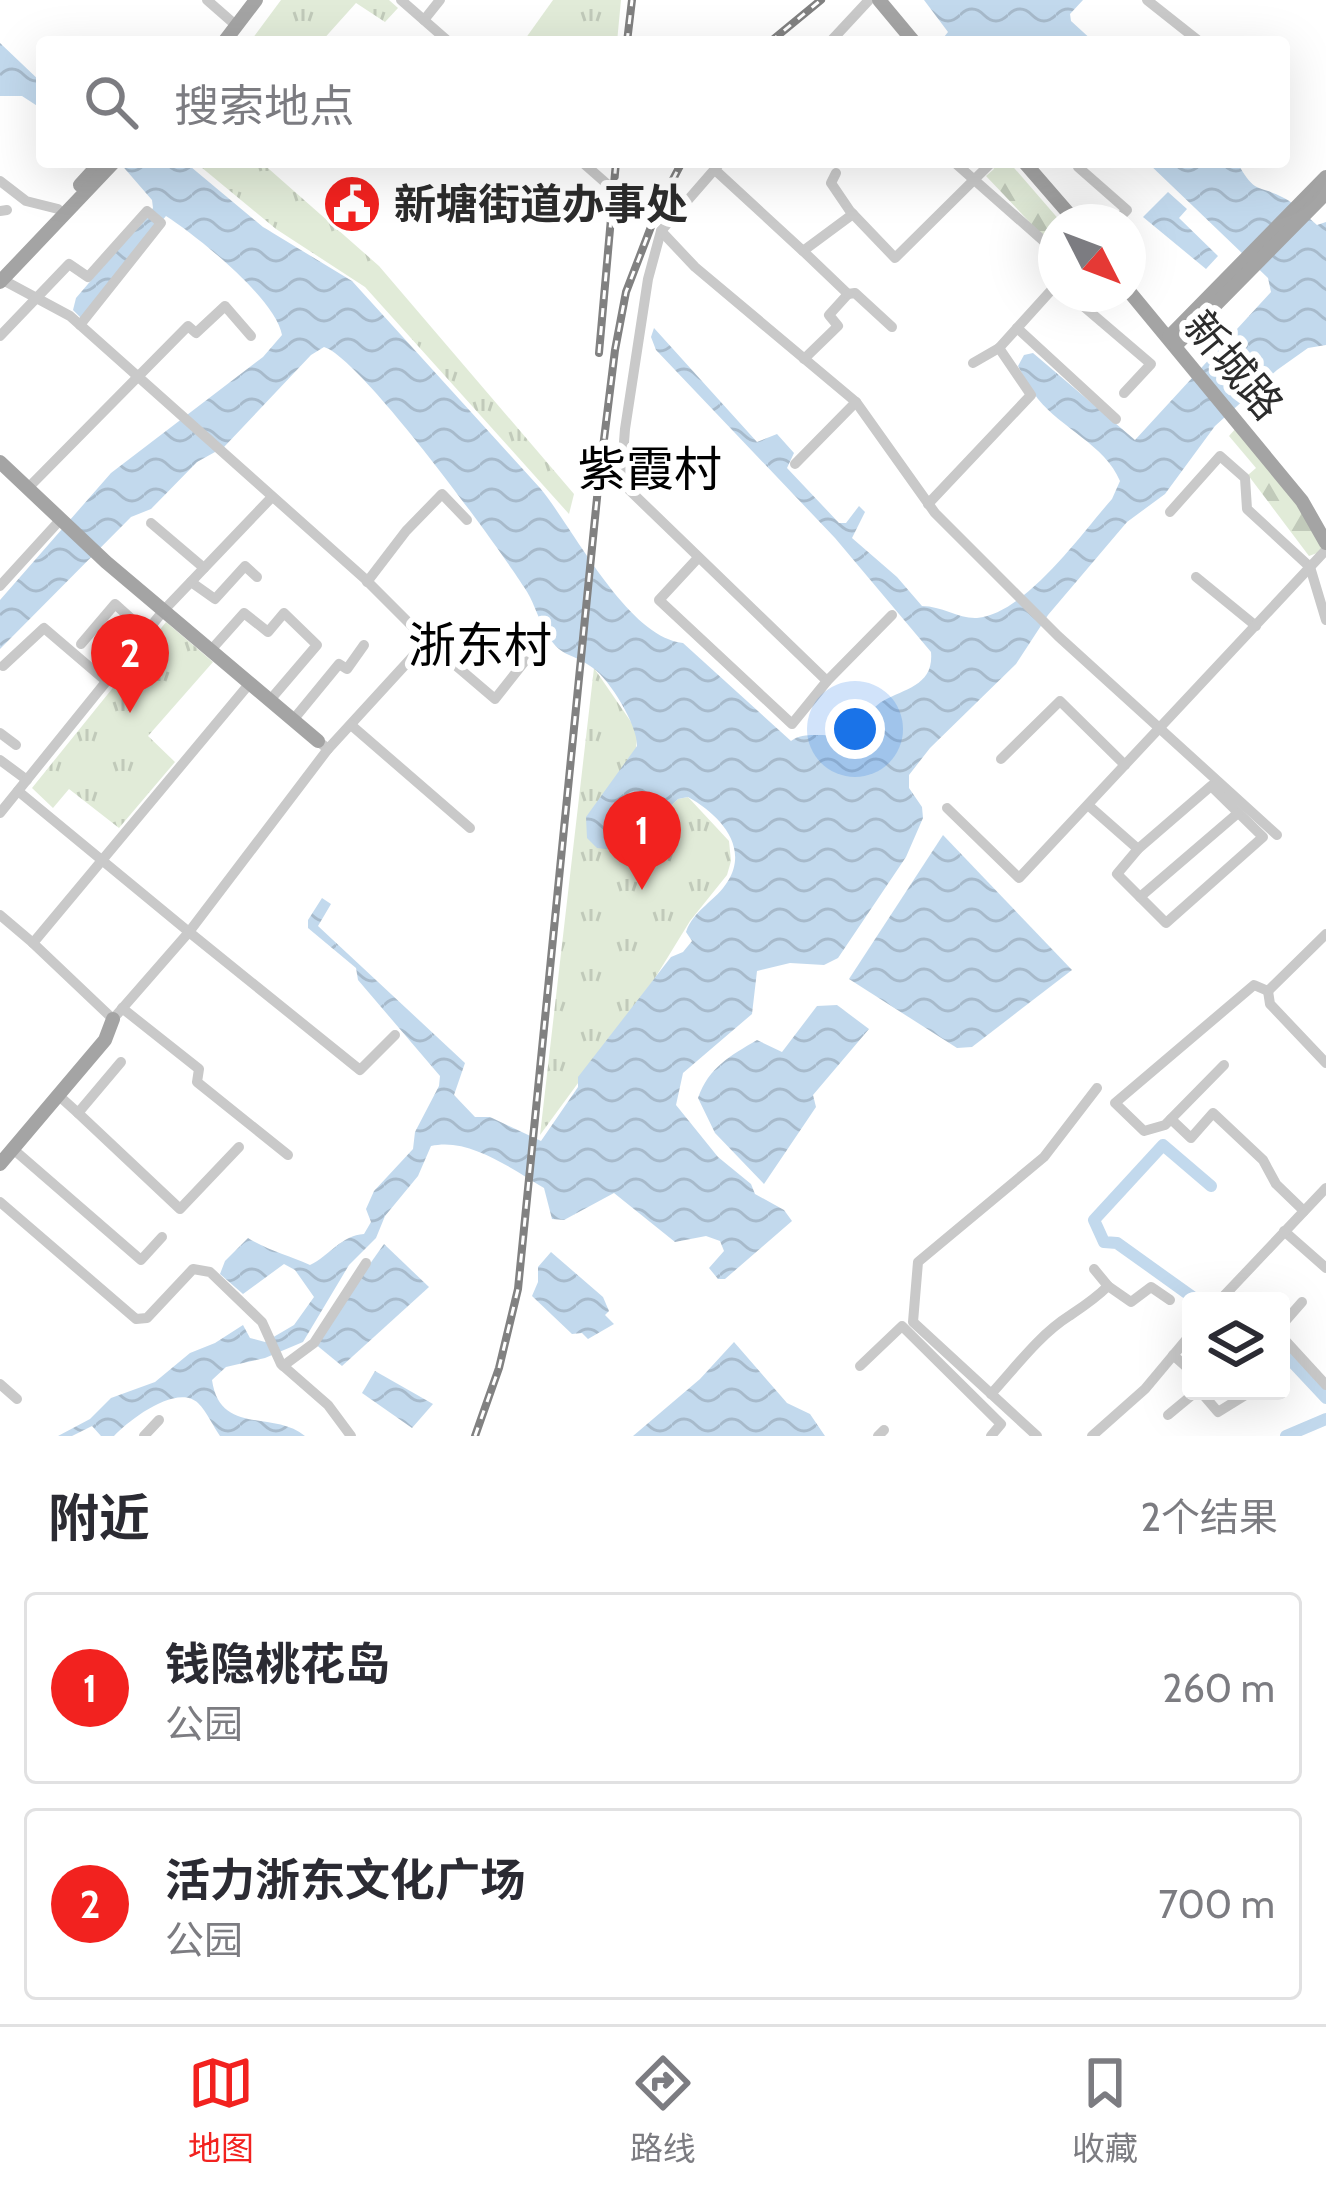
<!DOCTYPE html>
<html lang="zh">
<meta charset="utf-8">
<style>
:root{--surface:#fff;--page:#f2f2f3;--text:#2b2b33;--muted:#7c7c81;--line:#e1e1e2;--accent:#f2221f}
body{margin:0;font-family:Cabin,"Noto Sans SC",sans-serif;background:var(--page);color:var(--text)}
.controls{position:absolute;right:36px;bottom:36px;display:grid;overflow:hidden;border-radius:12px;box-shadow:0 12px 48px #0002}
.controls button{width:108px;height:108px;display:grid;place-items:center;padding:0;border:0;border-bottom:3px solid var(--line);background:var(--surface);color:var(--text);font:60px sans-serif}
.compass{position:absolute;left:1038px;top:204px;width:108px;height:108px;border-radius:50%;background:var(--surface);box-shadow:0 12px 48px #0002;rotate:132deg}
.you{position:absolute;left:855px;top:729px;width:42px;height:42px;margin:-30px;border:9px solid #fff;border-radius:50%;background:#1a73e8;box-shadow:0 0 0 18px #1a73e833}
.badge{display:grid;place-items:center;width:78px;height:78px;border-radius:50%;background:var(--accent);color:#fff;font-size:39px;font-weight:700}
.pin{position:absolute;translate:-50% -99px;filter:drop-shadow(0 3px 6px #0008)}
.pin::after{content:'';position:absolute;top:63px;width:42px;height:36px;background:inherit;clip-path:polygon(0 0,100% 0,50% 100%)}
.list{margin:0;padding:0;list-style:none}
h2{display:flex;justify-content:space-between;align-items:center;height:156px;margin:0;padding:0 48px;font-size:51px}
h2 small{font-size:39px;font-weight:400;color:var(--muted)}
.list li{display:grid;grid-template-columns:78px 1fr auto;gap:36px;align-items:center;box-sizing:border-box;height:192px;margin:0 24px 24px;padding:0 24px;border:3px solid var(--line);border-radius:12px}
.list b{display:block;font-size:45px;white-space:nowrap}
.list p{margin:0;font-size:39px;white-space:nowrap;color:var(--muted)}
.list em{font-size:39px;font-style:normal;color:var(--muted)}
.icon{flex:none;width:66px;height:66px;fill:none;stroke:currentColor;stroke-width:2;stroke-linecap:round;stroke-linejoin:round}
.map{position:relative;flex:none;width:1326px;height:1436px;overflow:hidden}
.search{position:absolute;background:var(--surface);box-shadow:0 12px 48px #0002;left:36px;right:36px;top:36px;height:132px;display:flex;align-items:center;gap:30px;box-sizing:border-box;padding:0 42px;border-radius:12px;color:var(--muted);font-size:45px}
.sheet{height:588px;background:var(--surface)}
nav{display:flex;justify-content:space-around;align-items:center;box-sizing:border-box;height:168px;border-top:3px solid var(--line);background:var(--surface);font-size:33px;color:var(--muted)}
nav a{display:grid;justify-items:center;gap:6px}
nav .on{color:var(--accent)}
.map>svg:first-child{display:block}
.grass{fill:url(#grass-tufts)}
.forest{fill:url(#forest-firs)}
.water{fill:url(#water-waves)}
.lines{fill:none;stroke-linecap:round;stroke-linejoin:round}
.river{stroke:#c2d9ed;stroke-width:12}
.minor{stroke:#c9c9c9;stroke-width:10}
.major{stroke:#a4a4a4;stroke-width:14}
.rail-casing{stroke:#818181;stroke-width:8}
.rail{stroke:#fff;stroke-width:3;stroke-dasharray:9;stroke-linecap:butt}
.labels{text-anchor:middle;stroke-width:12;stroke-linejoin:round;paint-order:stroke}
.poi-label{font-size:42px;font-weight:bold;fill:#2c2c2c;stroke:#fff;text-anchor:start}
.street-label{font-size:42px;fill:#2c2c2c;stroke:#fff}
.quarter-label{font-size:48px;fill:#000;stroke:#fff}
</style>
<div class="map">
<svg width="1326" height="1436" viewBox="0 0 1326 1436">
<defs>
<pattern id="grass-tufts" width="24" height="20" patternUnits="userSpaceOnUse" patternTransform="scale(3)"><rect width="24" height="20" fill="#e1ebd8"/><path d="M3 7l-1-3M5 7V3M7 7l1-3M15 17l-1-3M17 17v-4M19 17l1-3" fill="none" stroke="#c1caba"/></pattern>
<pattern id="forest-firs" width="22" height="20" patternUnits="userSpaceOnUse" patternTransform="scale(3)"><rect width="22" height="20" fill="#e1ebd8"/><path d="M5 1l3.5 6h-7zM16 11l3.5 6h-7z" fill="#c1caba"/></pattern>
<pattern id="water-waves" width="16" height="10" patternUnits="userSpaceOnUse" patternTransform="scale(3)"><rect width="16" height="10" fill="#c2d9ed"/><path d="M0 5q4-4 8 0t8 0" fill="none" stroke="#a7bacb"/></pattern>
</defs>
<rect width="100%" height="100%" fill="#fff"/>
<!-- grass -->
<g class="grass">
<polygon points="281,0 389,0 398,8 385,22 356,3 321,42 250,42"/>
<polygon points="553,0 621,0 617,42 523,42"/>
<polygon points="195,162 261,162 379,266 574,494 569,514 365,287 276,229"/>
<polygon points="166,622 213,662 148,736 175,762 119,828 69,789 53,808 32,788"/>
<polygon points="594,668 638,732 623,851 678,799 688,797 729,841 731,861 727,875 690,921 655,978 540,1135"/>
</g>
<!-- forest -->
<g class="forest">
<polygon points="989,162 1009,162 1061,222 1056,222 1056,250 986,176 994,169"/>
<polygon points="1237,427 1297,501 1323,546 1320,552 1309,556 1248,475 1256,468 1229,436"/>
</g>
<!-- water -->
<g class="water">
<polygon points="924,0 1083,0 1070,14 1071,21 1094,42 940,42 948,32"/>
<polygon points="0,43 42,83 42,109 22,96 0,96"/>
<path d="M119,162H185L263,227L352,281L540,488C574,529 627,637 683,643L791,741C806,730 828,739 847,733C861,727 869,709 883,701C906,688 934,685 931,652L835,538L656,350L651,337L654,328L757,442L777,434L794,453L787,468L839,523H846L859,506L865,512L852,538L897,577L922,606C942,606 959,619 977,618C1026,613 1081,534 1112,499L1120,481C1105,445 1061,428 1038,399C1030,389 1024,377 1018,366L1024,355L1033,353L1135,440L1271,292L1268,278L1147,162H1237C1256,196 1256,183 1284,198C1296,204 1307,217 1317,225L1326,222V345L1308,348L1277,370L1215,426L1165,494L1127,522L1048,615L1016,664L930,748L909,775V788L922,807L923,818L906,857L838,958L824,965L790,963L757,971L752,1014L683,1073L676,1105L718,1157L751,1184L755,1194L784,1210L792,1221L725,1279H718L709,1268L724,1251L720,1241L706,1236L675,1242L614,1193L564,1220L552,1219L544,1188C512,1169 469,1137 431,1146L418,1176L385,1216L376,1238L349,1265L303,1342L265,1358L226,1367L212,1380C220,1436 274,1410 305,1436H220C213,1426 207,1412 198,1403C177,1383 129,1420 114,1436H101L92,1426L72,1436H58L90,1419L111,1398L155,1382L190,1353L215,1343L243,1325L250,1338L265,1342L294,1325L314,1297L295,1270L284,1264L243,1294L220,1274L225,1261L248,1238C269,1251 288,1255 310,1265C329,1256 342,1235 364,1234L371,1222L366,1209L374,1191L413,1149L415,1132L439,1086L440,1076L358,980L356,968L308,928V920L322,898L331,904L318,926L465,1063L454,1095L475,1117H490L541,1141L578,1087V1077L671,957L683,952L692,941L686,932C694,909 716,901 728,881C750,845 717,813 688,797L678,799L623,851L597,848L587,838L586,817L637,746C638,726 610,680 593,668C569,650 561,660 544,629C537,615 533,600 524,587C497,545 361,358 324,347L311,355L224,447L197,462L151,509L131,517L0,649V600L111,473L263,357L282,335C276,299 197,236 166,216L81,318L73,310L76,298L153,208L152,200Z"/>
<polygon points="1168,192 1187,209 1179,218 1218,256 1206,269 1143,217"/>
<polygon points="943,835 1072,970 972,1047 957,1048 849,979"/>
<path d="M837,1005L869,1029L813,1095L816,1107L764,1184L715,1133L698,1098C709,1067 730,1056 757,1040L782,1052L817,1006Z"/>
<polygon points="384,1244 429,1287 342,1366 314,1343"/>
<polygon points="551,1252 603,1297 609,1311 605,1315 614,1324 588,1339 582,1333 572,1334 532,1296 538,1282 538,1267"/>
<polygon points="734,1342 787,1403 810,1414 825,1436 633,1436 700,1379"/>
<polygon points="375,1371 433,1404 412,1428 362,1393"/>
</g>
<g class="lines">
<!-- river -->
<g class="river">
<polyline points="1198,1301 1117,1243 1104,1242 1094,1220 1163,1145 1211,1186"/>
<polyline points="1281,1350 1326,1398"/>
<polyline points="1286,1436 1326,1419"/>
</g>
<!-- minor -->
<g class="minor">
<polyline points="207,0 231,21"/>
<polyline points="401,0 449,42"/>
<polyline points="1147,0 1200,42"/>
<polyline points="424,20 440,0"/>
<polyline points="830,42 869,0"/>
<polyline points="582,162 607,184"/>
<polyline points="721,162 661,231 648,279 625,429 621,482 827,681"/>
<polyline points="954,162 1056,252"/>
<polyline points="1083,162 1078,167 1127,210 1115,222"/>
<polyline points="714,169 803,251 853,214"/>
<polyline points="836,173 831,183 850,211 895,258 992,162"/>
<polyline points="0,181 26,201 58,209"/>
<polyline points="0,211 7,210"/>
<polyline points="661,231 695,267 856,402 795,464"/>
<polyline points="803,251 848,294 829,315 838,326 804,359"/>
<polyline points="3,280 70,316 364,578 427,641 328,749 318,741"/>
<polyline points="848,294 855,293 892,327"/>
<polyline points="1069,294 1151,364 1124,393"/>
<polyline points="1017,328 1116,419"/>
<polyline points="0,336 69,264 88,277 147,211 161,223 80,325"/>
<polyline points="973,363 999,348 1056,285"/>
<polyline points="856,402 935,513 1058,636 1277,835"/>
<polyline points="28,488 188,326 196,333 225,306 251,336"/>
<polyline points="928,504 1031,395 999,348"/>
<polyline points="1170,512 1220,456 1245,478 1247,509 1310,567 1326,620"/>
<polyline points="151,523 204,568"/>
<polyline points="697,559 659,600 792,724 827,681 892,615"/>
<polyline points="1196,577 1256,626"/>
<polyline points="191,582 215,599 245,566 257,577"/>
<polyline points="367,582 406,531 442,494 467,520"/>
<polyline points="0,586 61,519"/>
<polyline points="427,641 495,699 525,661"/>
<polyline points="81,644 115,604 146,632"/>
<polyline points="211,650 244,613 268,632 284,613 317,645 270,700"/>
<polyline points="3,666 44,628 106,681"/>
<polyline points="293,720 339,664 347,669 364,645"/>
<polyline points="351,725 470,828"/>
<polyline points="0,733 16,745"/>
<polyline points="1001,759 1060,701 1125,765"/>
<polyline points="0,760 27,780"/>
<polygon points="1211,786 1263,837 1166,923 1117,874 1138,849"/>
<polyline points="18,791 189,932 328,749"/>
<polyline points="1088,805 1138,849"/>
<polyline points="947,808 1019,878 1326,550"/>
<polyline points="0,813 164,610 272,497"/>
<polyline points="1140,897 1238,813"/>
<polyline points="0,915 33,943 250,683"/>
<polyline points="33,943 113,1019 189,932 360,1070 395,1035"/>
<polyline points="1268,991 1270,1004 1326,1063"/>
<polyline points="122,1008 199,1069 197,1082 288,1155"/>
<polyline points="1224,1065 1165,1125 1144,1131 1115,1103 1254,985 1268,991 1326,934"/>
<polyline points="58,1095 78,1113 121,1062"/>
<polyline points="78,1113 180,1209 239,1147"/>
<polyline points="1171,1119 1191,1138 1213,1113 1263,1160 1276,1184 1304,1211"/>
<polyline points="13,1149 141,1260 162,1237"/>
<polyline points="0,1202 136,1319 147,1318 193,1269 210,1272 262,1322 281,1364 328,1405 351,1436"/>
<polyline points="1284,1231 1326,1268"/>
<polyline points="1108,1286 1131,1302 1151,1287 1170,1300"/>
<polyline points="1219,1301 1326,1188"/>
<polyline points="1281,1326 1302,1302"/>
<polyline points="1281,1336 1326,1385"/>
<polyline points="1173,1355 1191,1371"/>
<polyline points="283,1366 314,1343 366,1263"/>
<polyline points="860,1366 902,1326 1001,1424 991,1436"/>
<polyline points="0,1384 17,1399"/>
<polyline points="1200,1391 1218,1412 1252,1391"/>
<path d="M991,1394C1015,1368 1039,1335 1069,1316C1084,1306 1095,1299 1108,1286L1094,1269"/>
<polyline points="1168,1415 1197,1391"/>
<polyline points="144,1436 159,1420"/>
<polyline points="878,1436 884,1430"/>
<polyline points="1037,1436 913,1322 918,1262 1044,1157 1097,1088"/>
<polyline points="1092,1436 1145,1389 1191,1334"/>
</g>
<!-- major -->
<g class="major">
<polyline points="879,0 914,42"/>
<polyline points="224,42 256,0"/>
<polyline points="1024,162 1076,222"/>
<polyline points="80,185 101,162"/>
<polyline points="0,282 114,162"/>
<polyline points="1128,290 1302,501 1326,543"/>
<polyline points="1169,337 1326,177"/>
<polyline points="1176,345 1326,193"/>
<polyline points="0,462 106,562 318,741"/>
<polyline points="0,1164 105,1040 113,1019"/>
</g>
<!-- rail casing -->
<g class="rail-casing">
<g id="rail">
<polyline points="627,42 632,0"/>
<polyline points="770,42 821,0"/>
<polyline points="599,353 616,162"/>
<polyline points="475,1436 499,1368 518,1289 598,488 615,350 626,292 659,206 682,162"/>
</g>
</g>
<!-- rail -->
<use href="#rail" class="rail"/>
</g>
<!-- icons -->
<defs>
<g id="civic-disc" transform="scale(3)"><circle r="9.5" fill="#f2221f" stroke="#fff"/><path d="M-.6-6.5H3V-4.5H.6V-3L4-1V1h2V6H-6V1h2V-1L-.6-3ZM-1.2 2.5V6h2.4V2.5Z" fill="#fff"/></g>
</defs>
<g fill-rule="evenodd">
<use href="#civic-disc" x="352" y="204"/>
</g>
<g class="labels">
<!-- poi labels -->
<g class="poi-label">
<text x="394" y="219">新塘街道办事处</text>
</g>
<!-- street labels -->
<g class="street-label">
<text transform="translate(1234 365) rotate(50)" y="15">新城路</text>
</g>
<!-- quarter labels -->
<g class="quarter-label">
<text x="650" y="486">紫霞村</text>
<text x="480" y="662">浙东村</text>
</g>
</g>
</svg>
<div class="controls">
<button><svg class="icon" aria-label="layers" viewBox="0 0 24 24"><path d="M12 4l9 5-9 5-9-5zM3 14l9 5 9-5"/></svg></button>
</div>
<svg class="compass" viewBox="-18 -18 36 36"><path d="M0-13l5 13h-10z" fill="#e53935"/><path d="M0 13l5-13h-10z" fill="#7c7c81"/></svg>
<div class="you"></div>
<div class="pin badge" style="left:642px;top:890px">1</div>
<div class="pin badge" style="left:130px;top:713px">2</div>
<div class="search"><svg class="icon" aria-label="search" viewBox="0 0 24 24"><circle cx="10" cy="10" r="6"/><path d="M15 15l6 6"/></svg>搜索地点</div>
</div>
<section class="sheet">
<h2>附近<small>2个结果</small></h2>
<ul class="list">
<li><span class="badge">1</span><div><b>钱隐桃花岛</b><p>公园</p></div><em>260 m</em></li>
<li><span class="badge">2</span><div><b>活力浙东文化广场</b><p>公园</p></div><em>700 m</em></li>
</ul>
</section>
<nav>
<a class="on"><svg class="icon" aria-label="map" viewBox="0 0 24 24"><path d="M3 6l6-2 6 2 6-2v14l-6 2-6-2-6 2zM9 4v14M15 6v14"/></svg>地图</a>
<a><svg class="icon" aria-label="directions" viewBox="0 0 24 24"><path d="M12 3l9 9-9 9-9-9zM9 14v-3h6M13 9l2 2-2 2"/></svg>路线</a>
<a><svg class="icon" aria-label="saved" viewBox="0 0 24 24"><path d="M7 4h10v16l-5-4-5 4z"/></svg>收藏</a>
</nav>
